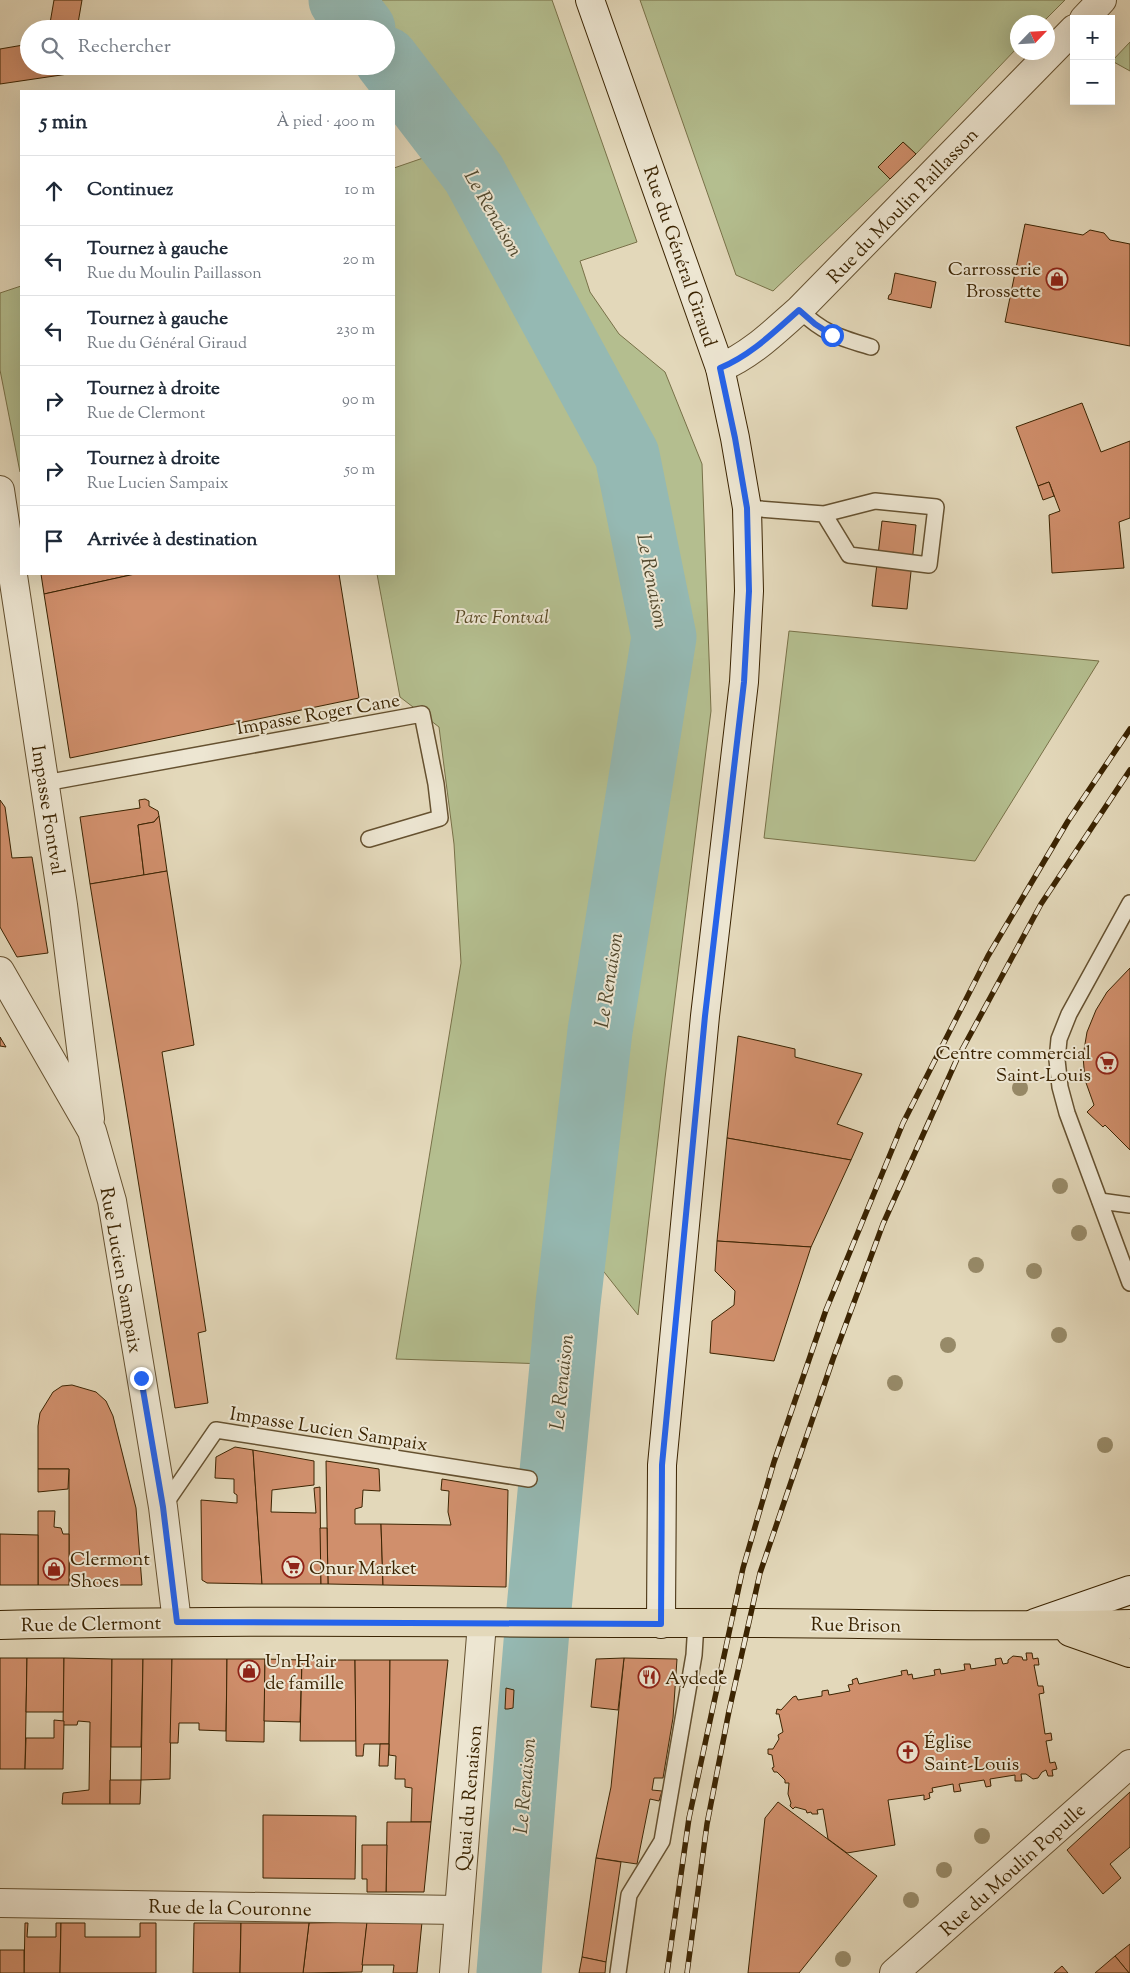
<!DOCTYPE html>
<html lang="fr">
<meta charset="utf-8">
<style>
:root{--surface:#fff;--page:#f6f6f7;--text:#1f2937;--muted:#747a83;--line:#e0e1e3}
body{margin:0;font-family:"Sorts Mill Goudy",serif;background:var(--page);color:var(--text)}
.controls{position:absolute;right:15px;top:15px;display:grid;overflow:hidden;border-radius:0px;box-shadow:0 5px 20px #0002}
.controls button{width:45px;height:45px;display:grid;place-items:center;padding:0;border:0;border-bottom:1px solid var(--line);background:var(--surface);color:var(--text);font:25px sans-serif}
.compass{position:absolute;left:1010px;top:15px;width:45px;height:45px;border-radius:50%;background:var(--surface);box-shadow:0 5px 20px #0002;rotate:65deg}
.stop{position:absolute;width:15px;height:15px;margin:-11px;border:4px solid #2563eb;border-radius:50%;background:#fff}
.stop.end{background:#2563eb;border-color:#fff;box-shadow:0 1px 5px #0008}
.list{margin:0;padding:0;list-style:none}
h2{display:flex;justify-content:space-between;align-items:center;height:65px;margin:0;padding:0 20px;font-size:21px}
h2 small{font-size:16px;font-weight:400;color:var(--muted)}
.list li{display:grid;grid-template-columns:32px 1fr auto;gap:15px;align-items:center;box-sizing:border-box;height:70px;padding:0 20px;border-top:1px solid var(--line)}
.list b{display:block;font-size:19px;white-space:nowrap}
.list p{margin:0;font-size:16px;white-space:nowrap;color:var(--muted)}
.list em{font-size:16px;font-style:normal;color:var(--muted)}
.icon{flex:none;width:28px;height:28px;fill:none;stroke:currentColor;stroke-width:2;stroke-linecap:round;stroke-linejoin:round}
.map{position:relative;flex:none;width:1130px;height:1973px;overflow:hidden}
.search{position:absolute;background:var(--surface);box-shadow:0 5px 20px #0002;left:20px;top:20px;width:375px;height:55px;display:flex;align-items:center;gap:12px;box-sizing:border-box;padding:0 18px;border-radius:28px;color:var(--muted);font-size:19px}
.panel{position:absolute;background:var(--surface);box-shadow:0 5px 20px #0002;left:20px;top:90px;width:375px;height:485px;border-radius:0px}
.map>svg:first-child{display:block}
.green{fill:#b4be8f;stroke:#787148}
.lines{fill:none;stroke-linecap:round;stroke-linejoin:round}
.river{stroke:#95b9b3;stroke-width:65}
.building{fill:#d08f6c;stroke:#3b2402}
.lane-casing{stroke:#655130;stroke-width:18}
.street-casing{stroke:#655130;stroke-width:30}
.secondary-casing{stroke:#3b2402;stroke-width:30}
.primary-casing{stroke:#3b2402;stroke-width:30}
.lane{stroke:#ede6d2;stroke-width:15}
.street{stroke:#ede6d2;stroke-width:28}
.secondary{stroke:#ede6d2;stroke-width:28}
.primary{stroke:#e3d8ba;stroke-width:28}
.rail-casing{stroke:#3b2402;stroke-width:5.5}
.rail{stroke:#ede6d2;stroke-width:4;stroke-dasharray:11;stroke-linecap:butt}
.tree{fill:#978a68}
.route{stroke:#2563eb;stroke-width:6}
.labels{text-anchor:middle;stroke-width:4;stroke-linejoin:round;paint-order:stroke}
.street-label{font-size:19px;fill:#3b2402;stroke:#ede6d2}
.poi-label{font-size:19px;fill:#3b2402;stroke:#ede6d2;text-anchor:start}
.park-label{font-size:19px;font-style:italic;fill:#594a25;stroke:#ede6d2}
.water-label{font-size:20px;font-style:italic;fill:#52492e;stroke:#ede6d2}
</style>
<div class="map">
<svg width="1130" height="1973" viewBox="0 0 1130 1973">
<rect width="100%" height="100%" fill="#e3d8ba"/>
<filter id="stains"><feTurbulence type="fractalNoise" baseFrequency=".004" numOctaves="4"/><feColorMatrix values="0 0 0 0 .2 0 0 0 0 .09 0 0 0 0 .02 0 0 0 .5 -.17"/></filter>
<radialGradient id="worn" r=".72"><stop offset=".6" stop-color="#630" stop-opacity="0"/><stop offset="1" stop-color="#630" stop-opacity=".3"/></radialGradient>
<!-- green -->
<g class="green">
<polygon points="334,0 552,0 637,242 580,261 590,292 619,334 665,372 702,464 711,711 665,1078 638,1315 552,1206 547,1364 396,1359 461,963 454,844 439,727 400,697 377,574 394,574 394,168 426,157 394,102 394,91 387,91 373,66 386,66 386,29 351,29"/>
<polygon points="640,0 1065,0 1043,22 1018,22 1017,48 916,154 903,142 878,167 890,179 773,291 736,275"/>
<polygon points="1130,42 1130,71 1112,61"/>
<polygon points="21,286 21,472 20,472 0,370 0,293"/>
<polygon points="789,631 1099,661 975,861 764,838"/>
</g>
<g class="lines">
<!-- river -->
<g class="river">
<polyline points="341,0 363,29"/>
<polyline points="386,59 474,174 627,455 664,637 600,1031 568,1303 537,1630 509,1973"/>
</g>
</g>
<!-- building -->
<g class="building">
<polygon points="54,0 82,0 77,29 49,29"/>
<polygon points="29,44 29,66 70,66 68,74 0,84 0,49"/>
<polygon points="903,142 916,154 890,179 878,167"/>
<polygon points="1025,224 1083,235 1090,230 1104,233 1110,240 1130,244 1130,346 1005,322"/>
<polygon points="895,273 936,282 931,308 888,299 889,295 891,294"/>
<polygon points="1082,403 1101,452 1130,441 1130,518 1119,522 1124,568 1052,573 1049,515 1060,511 1049,482 1038,486 1016,427"/>
<polygon points="1049,482 1054,496 1043,500 1038,486"/>
<polygon points="882,521 916,525 907,609 872,606"/>
<polygon points="41,574 135,574 44,594"/>
<polygon points="135,574 339,574 359,698 70,758 44,594"/>
<polygon points="145,799 149,801 149,806 158,811 159,816 154,822 138,825 144,875 90,884 80,817 140,808 139,800"/>
<polygon points="0,800 5,807 12,858 32,857 48,953 17,957 0,927"/>
<polygon points="159,816 167,871 144,875 138,825 154,822"/>
<polygon points="167,871 194,1045 162,1052 206,1331 198,1333 208,1403 175,1408 90,884"/>
<polygon points="1130,968 1130,1150 1105,1125 1103,1127 1087,1112 1094,1105 1085,1080 1083,1056 1087,1032 1096,1010 1107,992"/>
<polygon points="738,1036 795,1049 795,1057 862,1074 837,1124 863,1133 851,1160 727,1138"/>
<polygon points="0,1037 6,1047 0,1046"/>
<polygon points="727,1138 851,1160 811,1247 717,1241"/>
<polygon points="717,1241 811,1247 774,1361 710,1353 712,1321 734,1305 735,1291 715,1271"/>
<polygon points="72,1385 96,1392 106,1401 113,1416 136,1508 142,1585 69,1585 69,1469 38,1469 38,1426 40,1413 53,1392 62,1386"/>
<polygon points="235,1447 253,1450 262,1584 207,1583 202,1580 201,1500 237,1503 237,1495 234,1493 234,1479 215,1478 216,1457"/>
<polygon points="253,1450 314,1461 314,1485 272,1490 271,1512 316,1513 314,1488 320,1487 321,1584 262,1584"/>
<polygon points="326,1461 379,1469 380,1491 363,1490 362,1507 355,1509 355,1524 381,1524 383,1585 328,1584"/>
<polygon points="38,1469 69,1469 68,1489 38,1492"/>
<polygon points="442,1479 508,1490 506,1587 383,1585 381,1524 451,1525 448,1512 449,1491 441,1490"/>
<polygon points="38,1511 55,1511 54,1527 61,1528 63,1534 69,1534 69,1585 38,1585"/>
<polygon points="320,1528 327,1528 328,1584 321,1584"/>
<polygon points="0,1534 38,1535 38,1585 0,1585"/>
<polygon points="1026,1653 1032,1653 1033,1659 1038,1658 1039,1665 1034,1665 1038,1686 1043,1686 1044,1693 1039,1694 1045,1734 1051,1733 1052,1740 1046,1741 1050,1763 1055,1762 1057,1769 1052,1770 1053,1776 1048,1776 1046,1770 1042,1772 1038,1778 1033,1779 1026,1774 1021,1774 1022,1781 1015,1781 1015,1775 990,1779 991,1786 986,1787 984,1780 959,1784 961,1791 954,1792 953,1784 932,1788 933,1792 929,1793 930,1798 924,1800 924,1795 888,1800 895,1845 847,1853 828,1839 823,1809 817,1810 818,1814 812,1814 811,1812 807,1813 806,1810 795,1807 793,1809 790,1806 791,1803 788,1794 789,1783 785,1783 785,1780 777,1772 774,1772 772,1768 774,1767 772,1755 768,1754 768,1749 773,1749 779,1739 778,1735 783,1732 779,1714 776,1714 777,1709 781,1710 793,1697 796,1696 798,1700 822,1696 822,1691 828,1690 829,1695 850,1691 848,1685 853,1684 852,1680 857,1678 859,1684 902,1675 901,1671 907,1670 908,1675 912,1674 913,1679 935,1675 934,1670 940,1669 941,1674 965,1670 964,1664 970,1664 971,1669 996,1665 995,1659 1001,1658 1003,1664 1008,1663 1008,1660 1013,1656 1022,1657 1023,1660 1027,1660"/>
<polygon points="0,1658 27,1658 25,1769 0,1769"/>
<polygon points="27,1658 64,1658 64,1712 26,1712"/>
<polygon points="64,1658 112,1659 110,1804 62,1804 63,1793 89,1790 90,1722 78,1721 77,1725 63,1725"/>
<polygon points="624,1658 677,1659 673,1718 663,1778 654,1778 652,1790 662,1791 659,1801 650,1799 637,1864 596,1858 611,1787"/>
<polygon points="624,1658 618,1710 591,1707 596,1659"/>
<polygon points="112,1659 143,1659 141,1747 111,1747"/>
<polygon points="143,1659 172,1659 170,1779 141,1780"/>
<polygon points="172,1659 227,1659 226,1731 199,1730 199,1723 179,1723 178,1743 170,1743"/>
<polygon points="227,1659 265,1659 264,1742 226,1741"/>
<polygon points="265,1659 302,1660 300,1722 264,1721"/>
<polygon points="302,1660 355,1660 356,1741 300,1741"/>
<polygon points="355,1660 390,1660 389,1744 364,1744 363,1756 356,1756"/>
<polygon points="390,1660 448,1660 431,1822 411,1822 412,1788 405,1787 405,1779 395,1779 396,1756 389,1755"/>
<polygon points="506,1688 514,1690 513,1708 508,1709 505,1709"/>
<polygon points="54,1720 64,1721 63,1769 25,1769 26,1738 54,1738"/>
<polygon points="380,1744 389,1744 388,1766 379,1766"/>
<polygon points="110,1780 141,1780 140,1804 110,1804"/>
<polygon points="1130,1792 1130,1847 1110,1864 1121,1878 1103,1894 1067,1850"/>
<polygon points="778,1802 877,1876 799,1973 748,1973 765,1818"/>
<polygon points="263,1815 356,1816 355,1879 263,1878"/>
<polygon points="387,1822 431,1822 424,1892 386,1892"/>
<polygon points="362,1845 387,1845 386,1892 367,1892 367,1879 362,1879"/>
<polygon points="596,1858 621,1862 606,1962 582,1957"/>
<polygon points="367,1922 362,1972 303,1973 309,1923"/>
<polygon points="367,1922 422,1922 417,1973 393,1973 394,1965 362,1965"/>
<polygon points="25,1923 28,1923 27,1937 56,1937 56,1923 61,1923 60,1973 24,1973"/>
<polygon points="61,1923 85,1923 85,1937 140,1937 140,1923 156,1923 156,1973 60,1973"/>
<polygon points="194,1923 241,1923 240,1973 193,1973"/>
<polygon points="241,1923 309,1923 303,1973 240,1973"/>
<polygon points="1130,1944 1130,1973 1129,1973 1115,1956"/>
<rect x="0" y="1950" width="24" height="23"/>
<polygon points="1115,1956 1129,1973 1095,1973"/>
<polygon points="582,1957 606,1962 605,1973 579,1973"/>
<polygon points="1062,1966 1068,1973 1054,1973"/>
</g>
<g class="lines">
<!-- lane casing -->
<g class="lane-casing">
<g id="lane">
<path d="M799,310C825,334 838,337 871,347"/>
<polyline points="747,508 824,514 849,555 929,565 936,507 875,501 824,514"/>
<polyline points="45,783 422,714 436,784 440,818 369,839"/>
<polyline points="1130,903 1069,1014 1059,1039 1057,1060 1060,1087 1067,1113 1130,1283"/>
<polyline points="1100,1201 1130,1205"/>
<polyline points="163,1507 216,1430 529,1479"/>
<polyline points="618,1973 629,1895 662,1841 694,1655 696,1623"/>
</g>
</g>
<!-- street casing -->
<g class="street-casing">
<g id="street">
<polyline points="1084,19 1102,0"/>
<path d="M720,368C751,355 774,332 799,310L1074,29"/>
<polyline points="0,490 63,905 90,1119"/>
<polyline points="0,971 92,1131 112,1201 163,1507 177,1622"/>
<polyline points="0,1903 459,1910"/>
<polyline points="454,1973 482,1623"/>
<polyline points="894,1973 1130,1764"/>
</g>
</g>
<!-- secondary casing -->
<g class="secondary-casing">
<g id="secondary">
<polyline points="590,0 720,368 735,438 747,508 749,591 744,682 705,1016 662,1465 661,1624"/>
<polyline points="1035,1623 1130,1590"/>
</g>
</g>
<!-- primary casing -->
<g class="primary-casing">
<g id="primary">
<path d="M0,1625C233,1619 466,1623 698,1623C842,1622 986,1628 1130,1624"/>
<polyline points="1070,1632 1130,1653"/>
</g>
</g>
<!-- lane -->
<use href="#lane" class="lane"/>
<!-- street -->
<use href="#street" class="street"/>
<!-- secondary -->
<use href="#secondary" class="secondary"/>
<!-- primary -->
<use href="#primary" class="primary"/>
<!-- rail casing -->
<g class="rail-casing">
<g id="rail">
<polyline points="667,1973 689,1818 743,1568 774,1462 826,1310 903,1123 988,956 1068,821 1130,729"/>
<polyline points="687,1973 707,1824 729,1711 760,1573 833,1359 883,1224 957,1059 1041,904 1130,770"/>
</g>
</g>
<!-- rail -->
<use href="#rail" class="rail"/>
</g>
<!-- trees -->
<g class="tree">
<circle cx="1020" cy="1088" r="8"/>
<circle cx="1060" cy="1186" r="8"/>
<circle cx="1079" cy="1233" r="8"/>
<circle cx="976" cy="1265" r="8"/>
<circle cx="1034" cy="1271" r="8"/>
<circle cx="1059" cy="1335" r="8"/>
<circle cx="948" cy="1345" r="8"/>
<circle cx="895" cy="1383" r="8"/>
<circle cx="1105" cy="1445" r="8"/>
<circle cx="982" cy="1836" r="8"/>
<circle cx="944" cy="1870" r="8"/>
<circle cx="911" cy="1900" r="8"/>
<circle cx="843" cy="1959" r="8"/>
</g>
<g class="lines">
<!-- route -->
<path class="route" d="M141,1378L163,1507L177,1622L661,1624L662,1465L705,1016L744,682L749,591L747,508L735,438L720,368C751,355 774,332 799,310L815,324L832,335"/>
</g>
<!-- icons -->
<defs>
<g id="shop-ring" transform="scale(1.125)"><circle r="9.5" fill="#ede6d2" stroke="#8f2418" stroke-width="1.5"/><path d="M-5-2.5h2.3a2.7 3.5 0 0 1 5.4 0H5L5.5 6h-11ZM-1.5-2.5h3a1.5 2.3 0 0 0-3 0Z" fill="#8f2418"/></g>
<g id="supermarket-ring" transform="scale(1.125)"><circle r="9.5" fill="#ede6d2" stroke="#8f2418" stroke-width="1.5"/><path d="M-6-5.5h2.5l.6 2H6L4.5 2H-2.5L-4.4-4H-6ZM-1.5 3.2a1.3 1.3 0 1 0 .1 0ZM3 3.2a1.3 1.3 0 1 0 .1 0Z" fill="#8f2418"/></g>
<g id="restaurant-ring" transform="scale(1.125)"><circle r="9.5" fill="#ede6d2" stroke="#8f2418" stroke-width="1.5"/><path d="M-5-6h1v4h1v-4h1v4h1v-4h1v5L-1.5 .5V6h-2V.5L-5-1ZM5-6V6H3V1.5H1.5Q1.5-4 5-6Z" fill="#8f2418"/></g>
<g id="church-ring" transform="scale(1.125)"><circle r="9.5" fill="#ede6d2" stroke="#8f2418" stroke-width="1.5"/><path d="M-1.2-6h2.4v3.5h3.3v2.4h-3.3V6h-2.4V-.1h-3.3v-2.4h3.3Z" fill="#8f2418"/></g>
</defs>
<g fill-rule="evenodd">
<use href="#shop-ring" x="1057" y="279"/>
<use href="#supermarket-ring" x="1107" y="1063"/>
<use href="#supermarket-ring" x="293" y="1567"/>
<use href="#shop-ring" x="54" y="1569"/>
<use href="#shop-ring" x="249" y="1671"/>
<use href="#restaurant-ring" x="649" y="1677"/>
<use href="#church-ring" x="908" y="1752"/>
</g>
<g class="labels">
<!-- street labels -->
<g class="street-label">
<text transform="translate(902 205) rotate(-46)" y="7">Rue du Moulin Paillasson</text>
<text transform="translate(681 256) rotate(71)" y="7">Rue du Général Giraud</text>
<text transform="translate(318 713) rotate(-10)" y="7">Impasse Roger Cane</text>
<text transform="translate(49 810) rotate(81)" y="7">Impasse Fontval</text>
<text transform="translate(122 1270) rotate(80)" y="7">Rue Lucien Sampaix</text>
<text transform="translate(329 1428) rotate(9)" y="7">Impasse Lucien Sampaix</text>
<text transform="translate(91 1623) rotate(-1)" y="7">Rue de Clermont</text>
<text transform="translate(856 1624) rotate(1)" y="7">Rue Brison</text>
<text transform="translate(468 1798) rotate(-85)" y="7">Quai du Renaison</text>
<text transform="translate(1012 1869) rotate(-42)" y="7">Rue du Moulin Populle</text>
<text transform="translate(230 1907) rotate(1)" y="7">Rue de la Couronne</text>
</g>
<!-- poi labels -->
<g class="poi-label">
<text x="1041" y="275" text-anchor="end">Carrosserie<tspan x="1041" dy="22">Brossette</tspan></text>
<text x="1091" y="1059" text-anchor="end">Centre commercial<tspan x="1091" dy="22">Saint-Louis</tspan></text>
<text x="70" y="1565">Clermont<tspan x="70" dy="22">Shoes</tspan></text>
<text x="309" y="1574">Onur Market</text>
<text x="265" y="1667">Un H'air<tspan x="265" dy="22">de famille</tspan></text>
<text x="665" y="1684">Aydede</text>
<text x="924" y="1748">Église<tspan x="924" dy="22">Saint-Louis</tspan></text>
</g>
<!-- park labels -->
<g class="park-label">
<text x="502" y="623">Parc Fontval</text>
</g>
<!-- water labels -->
<g class="water-label">
<text transform="translate(494 213) rotate(60)" y="7">Le Renaison</text>
<text transform="translate(653 581) rotate(79)" y="7">Le Renaison</text>
<text transform="translate(608 980) rotate(-81)" y="7">Le Renaison</text>
<text transform="translate(561 1382) rotate(-84)" y="7">Le Renaison</text>
<text transform="translate(524 1786) rotate(-85)" y="7">Le Renaison</text>
</g>
</g>
<rect width="100%" height="100%" filter="url(#stains)"/>
<rect width="100%" height="100%" fill="url(#worn)"/>
</svg>
<div class="controls">
<button>+</button>
<button>−</button>
</div>
<svg class="compass" viewBox="-18 -18 36 36"><path d="M0-13l5 13h-10z" fill="#e53935"/><path d="M0 13l5-13h-10z" fill="#747a83"/></svg>
<div class="stop" style="left:832px;top:335px"></div>
<div class="stop end" style="left:141px;top:1378px"></div>
<div class="search"><svg class="icon" aria-label="search" viewBox="0 0 24 24"><circle cx="10" cy="10" r="6"/><path d="M15 15l6 6"/></svg>Rechercher</div>
<section class="panel">
<h2>5 min<small>À pied · 400 m</small></h2>
<ul class="list">
<li><svg class="icon" aria-label="ahead" viewBox="0 0 24 24"><path d="M12 20V5M6 11l6-6 6 6"/></svg><div><b>Continuez</b></div><em>10 m</em></li>
<li><svg class="icon" aria-label="left" viewBox="0 0 24 24"><path d="M17 20v-9H6M10 6l-5 5 5 5"/></svg><div><b>Tournez à gauche</b><p>Rue du Moulin Paillasson</p></div><em>20 m</em></li>
<li><svg class="icon" aria-label="left" viewBox="0 0 24 24"><path d="M17 20v-9H6M10 6l-5 5 5 5"/></svg><div><b>Tournez à gauche</b><p>Rue du Général Giraud</p></div><em>230 m</em></li>
<li><svg class="icon" aria-label="right" viewBox="0 0 24 24"><path d="M7 20v-9h11M14 6l5 5-5 5"/></svg><div><b>Tournez à droite</b><p>Rue de Clermont</p></div><em>90 m</em></li>
<li><svg class="icon" aria-label="right" viewBox="0 0 24 24"><path d="M7 20v-9h11M14 6l5 5-5 5"/></svg><div><b>Tournez à droite</b><p>Rue Lucien Sampaix</p></div><em>50 m</em></li>
<li><svg class="icon" aria-label="arrive" viewBox="0 0 24 24"><path d="M6 21V4h12l-3 4 3 4H6"/></svg><div><b>Arrivée à destination</b></div></li>
</ul>
</section>
</div>
